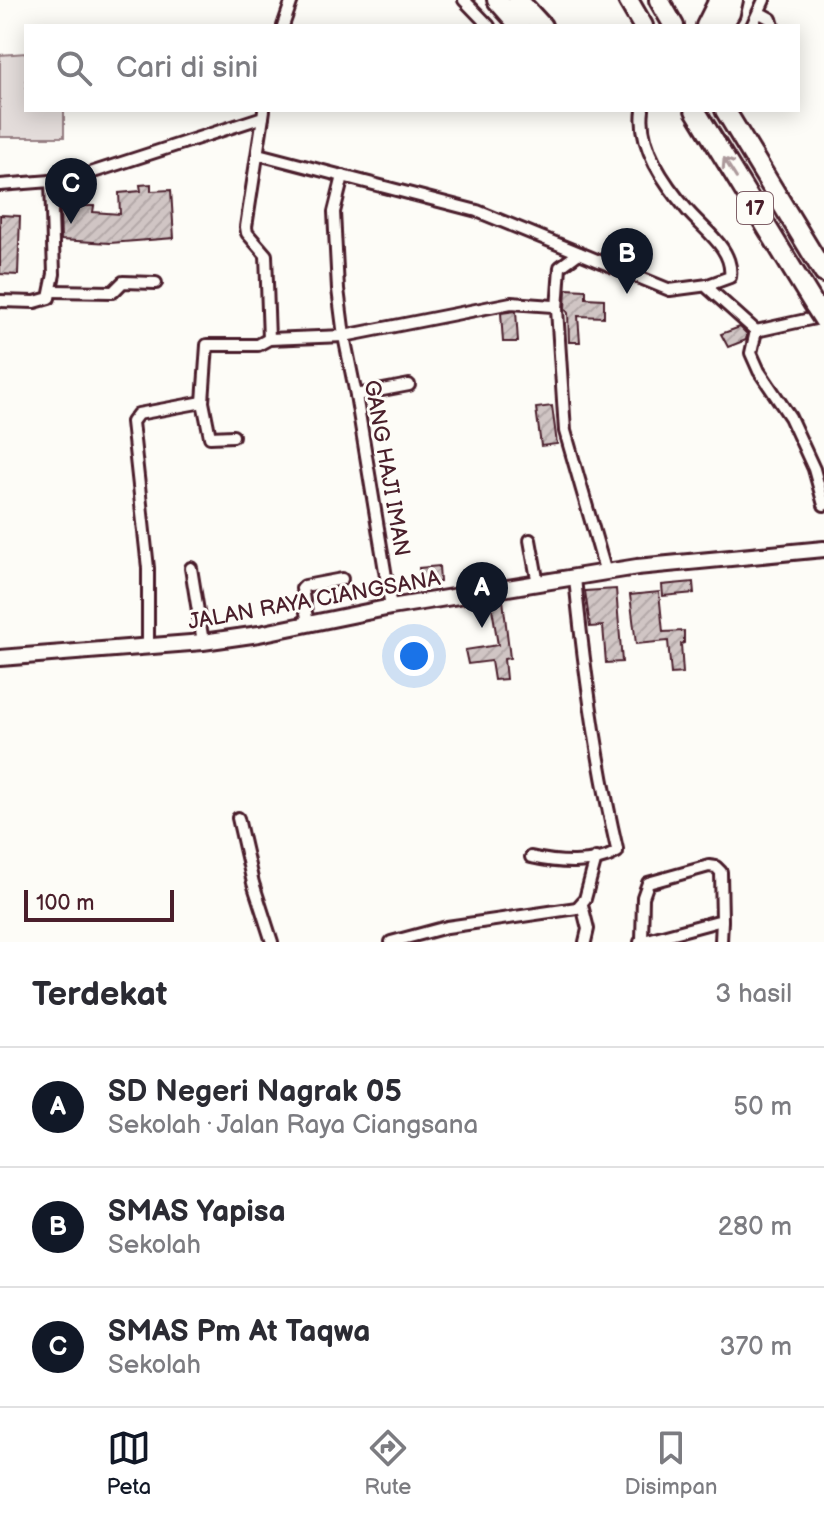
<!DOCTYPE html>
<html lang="id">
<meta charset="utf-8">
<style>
:root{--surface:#fff;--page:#f2f2f3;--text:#2b2b33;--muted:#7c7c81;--line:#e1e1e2;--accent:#111827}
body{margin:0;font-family:"Balsamiq Sans",sans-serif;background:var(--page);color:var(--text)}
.scale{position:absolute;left:24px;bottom:20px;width:150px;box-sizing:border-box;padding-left:8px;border:4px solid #4a1f2b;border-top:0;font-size:22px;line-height:28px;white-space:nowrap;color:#4a1f2b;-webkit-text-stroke:6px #fdfcf7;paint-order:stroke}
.you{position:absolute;left:414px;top:656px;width:28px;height:28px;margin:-20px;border:6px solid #fff;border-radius:50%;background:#1a73e8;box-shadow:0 0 0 12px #1a73e833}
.badge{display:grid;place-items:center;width:52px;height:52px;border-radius:50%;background:var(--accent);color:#fff;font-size:26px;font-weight:700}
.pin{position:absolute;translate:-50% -66px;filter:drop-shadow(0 2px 4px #0008)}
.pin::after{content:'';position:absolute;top:42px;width:28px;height:24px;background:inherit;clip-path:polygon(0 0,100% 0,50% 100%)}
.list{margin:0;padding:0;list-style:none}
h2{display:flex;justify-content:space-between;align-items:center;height:104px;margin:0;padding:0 32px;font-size:34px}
h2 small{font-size:26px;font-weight:400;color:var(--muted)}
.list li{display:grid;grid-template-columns:52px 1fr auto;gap:24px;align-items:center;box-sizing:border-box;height:120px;padding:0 32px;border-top:2px solid var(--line)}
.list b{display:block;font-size:30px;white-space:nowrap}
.list p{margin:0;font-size:26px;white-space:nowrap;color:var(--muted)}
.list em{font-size:26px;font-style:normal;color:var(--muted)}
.icon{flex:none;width:44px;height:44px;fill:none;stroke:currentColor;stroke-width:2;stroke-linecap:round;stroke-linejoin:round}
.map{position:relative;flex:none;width:824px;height:942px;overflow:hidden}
.search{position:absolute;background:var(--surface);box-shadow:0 4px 20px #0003;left:24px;right:24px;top:24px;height:88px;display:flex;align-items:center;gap:20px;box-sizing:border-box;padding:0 28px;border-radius:0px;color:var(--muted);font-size:30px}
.sheet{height:464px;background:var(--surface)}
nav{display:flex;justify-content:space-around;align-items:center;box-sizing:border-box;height:112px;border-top:2px solid var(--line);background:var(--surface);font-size:22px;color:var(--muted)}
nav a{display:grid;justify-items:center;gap:4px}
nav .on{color:var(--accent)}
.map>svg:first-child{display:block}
.grass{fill:#e3dcda;stroke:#967e82;stroke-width:2}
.building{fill:url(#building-hatch);stroke:#4a1f2b;stroke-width:2}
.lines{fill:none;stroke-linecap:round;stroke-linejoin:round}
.street-casing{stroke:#4a1f2b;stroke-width:16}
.secondary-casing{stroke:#4a1f2b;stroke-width:20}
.highway-casing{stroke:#4a1f2b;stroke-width:24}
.street{stroke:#fdfcf7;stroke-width:10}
.secondary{stroke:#fdfcf7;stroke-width:14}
.highway{stroke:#fdfcf7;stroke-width:18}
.highway-bridge-casing{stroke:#4a1f2b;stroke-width:24;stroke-linecap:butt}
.highway-bridge{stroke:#fdfcf7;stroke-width:18}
.oneway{stroke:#ac999b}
.labels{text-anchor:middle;stroke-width:6;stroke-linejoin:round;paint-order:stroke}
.shield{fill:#fdfcf7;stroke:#806168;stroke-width:2}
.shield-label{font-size:20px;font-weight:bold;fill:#4a1f2b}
.street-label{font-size:22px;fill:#4a1f2b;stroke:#fdfcf7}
</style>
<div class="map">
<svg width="824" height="942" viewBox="0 0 824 942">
<defs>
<pattern id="building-hatch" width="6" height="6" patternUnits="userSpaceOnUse" patternTransform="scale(2)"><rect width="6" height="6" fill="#d0c5c4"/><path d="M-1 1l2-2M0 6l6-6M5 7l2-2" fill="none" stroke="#b4a9a9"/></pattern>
</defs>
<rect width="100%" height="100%" fill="#fdfcf7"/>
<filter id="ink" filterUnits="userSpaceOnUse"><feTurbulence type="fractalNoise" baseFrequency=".0125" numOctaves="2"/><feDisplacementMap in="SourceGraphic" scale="16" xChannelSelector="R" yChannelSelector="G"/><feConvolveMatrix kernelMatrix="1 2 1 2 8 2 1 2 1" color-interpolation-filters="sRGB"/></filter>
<g filter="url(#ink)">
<!-- grass -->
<polygon class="grass" points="26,53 26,110 64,110 64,137 0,137 0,55"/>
<!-- building -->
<g class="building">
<polygon points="151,184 151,191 171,190 174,238 110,243 61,240 60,210 78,211 78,206 94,206 93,212 120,214 119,193 141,191 140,185"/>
<polygon points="0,215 20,216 18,275 0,274"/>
<polygon points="566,289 586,290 586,298 604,299 604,317 578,316 580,342 569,342 568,313 565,309"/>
<polygon points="516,311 518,342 503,342 501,313"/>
<polygon points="740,327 747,334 746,340 728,347 721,334"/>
<polygon points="552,406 557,444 541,446 536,408"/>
<polygon points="439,566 440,582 420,583 419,568"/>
<polygon points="693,582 694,593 663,596 662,585"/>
<polygon points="616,589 622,662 606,663 603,626 590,627 585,591"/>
<polygon points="659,592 663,632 684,631 684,643 681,644 683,673 671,674 668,641 636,644 630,595"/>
<polygon points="503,600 510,658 504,659 506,679 494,680 491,661 468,664 465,650 498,645 491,602"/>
</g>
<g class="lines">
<!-- street casing -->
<g class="street-casing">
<g id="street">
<polyline points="464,0 489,26"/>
<polyline points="760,13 771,19 773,26"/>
<polyline points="283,26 292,0"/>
<polyline points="752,26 764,0"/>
<polyline points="263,117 246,227 247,233 266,255 269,339"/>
<path d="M258,154L477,211L670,290L708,285L730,277C734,249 704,230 688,211C665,184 638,147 643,110"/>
<polyline points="343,176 334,212 338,289 344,336 356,395 391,607"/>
<polyline points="0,185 51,181"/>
<polyline points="708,285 708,288 756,331"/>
<polyline points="52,291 113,292 123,282 156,283"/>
<polyline points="0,301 35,302 49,298 54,274 51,181 72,179 263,117 264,110"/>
<polyline points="557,309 560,267 579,253"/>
<polyline points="756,331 751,353 759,371 790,417 814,469 824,505"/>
<polyline points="756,331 824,316"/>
<polyline points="356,395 409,385"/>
<polyline points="233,436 210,437 203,402 207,345 258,345 269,339 344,336 511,303 553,306 557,309 565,431 606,573"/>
<polyline points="530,540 538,584"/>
<polyline points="191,568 203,642"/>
<polyline points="308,624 302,589 305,586 342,579"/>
<polyline points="148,647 148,568 132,422 138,414 203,402"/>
<polyline points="238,818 253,883 272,942"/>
<path d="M531,857C557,863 593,866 617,852V849C596,759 584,670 575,578"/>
<polyline points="582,905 588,929 585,942"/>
<polyline points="391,942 447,927 577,908 585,899 596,858"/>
<polyline points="640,942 722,920 721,872 716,867 709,866 648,883 643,897 642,941"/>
<polyline points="721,942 722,920"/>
</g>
</g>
<!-- secondary casing -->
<g class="secondary-casing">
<polyline id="secondary" points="0,658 203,642 259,634 391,607 637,567 824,549"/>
</g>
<!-- highway casing -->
<g class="highway-casing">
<g id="highway">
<polyline points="497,0 520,26"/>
<polyline points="518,0 542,26"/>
<polyline points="628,0 643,26"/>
<polyline points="659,0 674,26"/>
<polyline points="706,26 719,0"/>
<polyline points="722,26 730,13 733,0"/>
<polyline points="695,110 815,306"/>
<polyline points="725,110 824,273"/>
</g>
</g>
<!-- street -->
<use href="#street" class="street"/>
<!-- secondary -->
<use href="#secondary" class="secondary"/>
<!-- highway -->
<use href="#highway" class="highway"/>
<!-- highway-bridge casing -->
<g class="highway-bridge-casing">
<polyline id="highway-bridge" points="815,306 824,320"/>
</g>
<!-- highway-bridge -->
<use href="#highway-bridge" class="highway-bridge"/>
</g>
<!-- one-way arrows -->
<defs><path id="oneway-shaft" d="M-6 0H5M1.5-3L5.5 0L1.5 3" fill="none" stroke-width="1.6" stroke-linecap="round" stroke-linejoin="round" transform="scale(2)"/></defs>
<use class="oneway" href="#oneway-shaft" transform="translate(730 168) rotate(-122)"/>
</g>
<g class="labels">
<!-- shield labels -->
<rect class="shield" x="737" y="192" width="36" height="32" rx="6"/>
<g class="shield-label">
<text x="755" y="215">17</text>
</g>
<!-- street labels -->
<g class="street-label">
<text transform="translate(388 468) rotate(80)" y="8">GANG HAJI IMAN</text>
<text transform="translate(314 599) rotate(-10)" y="8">JALAN RAYA CIANGSANA</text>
</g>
</g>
</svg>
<div class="scale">100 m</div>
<div class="you"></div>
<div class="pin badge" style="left:482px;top:628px">A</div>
<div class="pin badge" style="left:627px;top:294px">B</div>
<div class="pin badge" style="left:71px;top:224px">C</div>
<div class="search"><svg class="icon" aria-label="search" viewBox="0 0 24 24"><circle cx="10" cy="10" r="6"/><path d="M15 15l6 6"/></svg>Cari di sini</div>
</div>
<section class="sheet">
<h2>Terdekat<small>3 hasil</small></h2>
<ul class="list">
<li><span class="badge">A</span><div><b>SD Negeri Nagrak 05</b><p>Sekolah · Jalan Raya Ciangsana</p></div><em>50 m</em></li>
<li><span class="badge">B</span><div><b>SMAS Yapisa</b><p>Sekolah</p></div><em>280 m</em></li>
<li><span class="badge">C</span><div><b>SMAS Pm At Taqwa</b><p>Sekolah</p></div><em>370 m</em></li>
</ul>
</section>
<nav>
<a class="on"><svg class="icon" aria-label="map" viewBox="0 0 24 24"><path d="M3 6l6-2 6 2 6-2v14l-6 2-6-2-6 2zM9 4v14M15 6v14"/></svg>Peta</a>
<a><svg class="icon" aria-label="directions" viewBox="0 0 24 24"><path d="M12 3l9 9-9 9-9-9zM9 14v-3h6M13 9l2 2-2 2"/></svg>Rute</a>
<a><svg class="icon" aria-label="saved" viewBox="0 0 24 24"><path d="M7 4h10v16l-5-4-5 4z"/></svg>Disimpan</a>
</nav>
